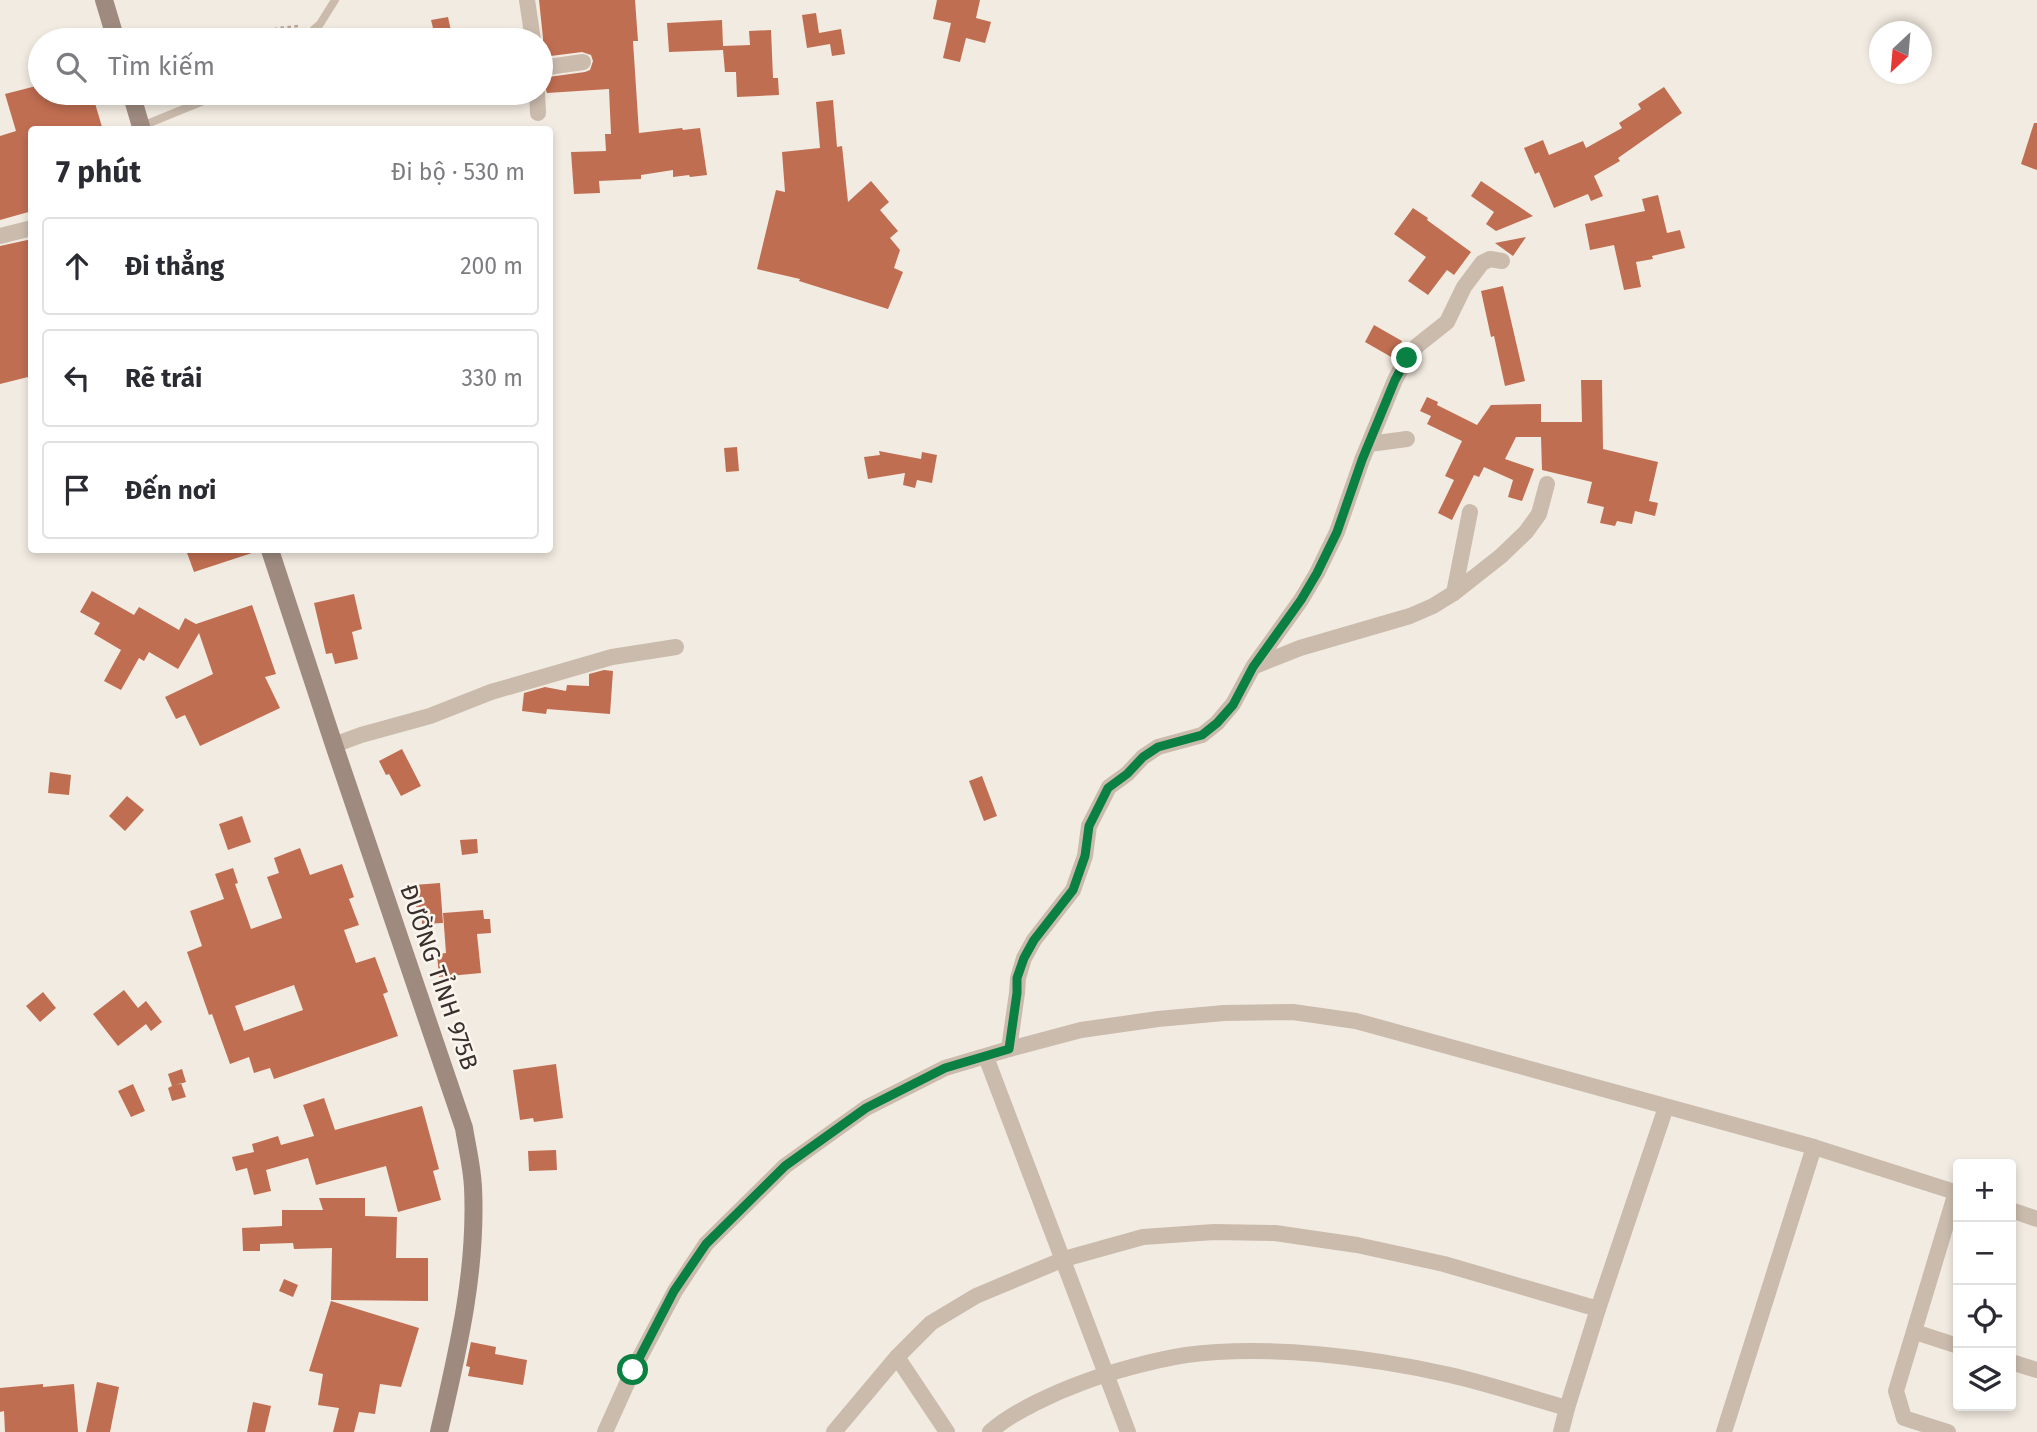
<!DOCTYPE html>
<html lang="vi">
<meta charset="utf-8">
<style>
:root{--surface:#fff;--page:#f7f7f7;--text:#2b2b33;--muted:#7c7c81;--line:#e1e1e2}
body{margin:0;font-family:"Fira Sans",sans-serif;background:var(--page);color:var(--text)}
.controls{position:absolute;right:21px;bottom:21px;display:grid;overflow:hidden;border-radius:7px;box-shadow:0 4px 10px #0003}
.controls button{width:63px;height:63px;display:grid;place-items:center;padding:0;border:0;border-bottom:2px solid var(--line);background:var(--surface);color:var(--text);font:35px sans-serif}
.compass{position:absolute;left:1869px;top:21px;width:63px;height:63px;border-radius:50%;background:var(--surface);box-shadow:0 4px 10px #0003;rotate:206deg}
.stop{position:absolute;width:21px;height:21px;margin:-16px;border:5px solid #0b8043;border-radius:50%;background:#fff}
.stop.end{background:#0b8043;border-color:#fff;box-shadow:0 2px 7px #0008}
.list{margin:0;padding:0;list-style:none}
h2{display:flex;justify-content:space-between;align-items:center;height:91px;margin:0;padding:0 28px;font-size:30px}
h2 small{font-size:23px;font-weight:400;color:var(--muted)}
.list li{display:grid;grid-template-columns:46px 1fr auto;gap:21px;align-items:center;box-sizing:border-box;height:98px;margin:0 14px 14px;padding:0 14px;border:2px solid var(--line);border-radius:7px}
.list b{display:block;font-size:26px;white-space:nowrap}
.list em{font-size:23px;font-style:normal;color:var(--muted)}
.icon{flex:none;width:38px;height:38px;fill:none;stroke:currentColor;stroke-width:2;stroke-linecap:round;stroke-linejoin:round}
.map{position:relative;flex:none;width:2037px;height:1432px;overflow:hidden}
.search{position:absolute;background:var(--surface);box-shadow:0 4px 10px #0003;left:28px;top:28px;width:525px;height:77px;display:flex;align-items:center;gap:18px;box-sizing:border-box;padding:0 24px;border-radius:38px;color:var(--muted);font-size:26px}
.panel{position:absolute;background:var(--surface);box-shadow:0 4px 10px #0003;left:28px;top:126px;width:525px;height:427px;border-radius:7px}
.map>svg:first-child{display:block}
.building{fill:#c06e52;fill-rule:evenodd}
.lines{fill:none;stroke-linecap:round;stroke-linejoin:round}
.path{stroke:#b6a598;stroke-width:2.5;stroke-dasharray:3.5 3.5;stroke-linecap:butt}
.service{stroke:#cabbad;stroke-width:8}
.minor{stroke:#cabbad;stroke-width:16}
.secondary{stroke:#9e8a7f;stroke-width:18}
.route{stroke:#0b8043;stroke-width:9}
.labels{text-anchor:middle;stroke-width:5;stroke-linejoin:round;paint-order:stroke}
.street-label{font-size:24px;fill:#39302c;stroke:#faf5ee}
</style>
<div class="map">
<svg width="2037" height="1432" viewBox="0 0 2037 1432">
<rect width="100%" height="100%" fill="#f2ebe1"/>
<!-- building -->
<g class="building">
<polygon points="539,0 635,0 638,41 633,41 639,133 682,128 683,130 700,128 707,175 690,177 689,175 673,177 673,170 641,175 641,179 599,181 600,193 574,194 571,152 606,151 605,134 611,134 609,89 547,93 545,87 541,84 541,78 585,72 590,70 593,61 591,55 582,52 543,57 543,38"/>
<polygon points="937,0 980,0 976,18 991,22 985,43 966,38 960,62 943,58 951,23 933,19"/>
<polygon points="816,13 819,33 841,29 845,54 832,56 830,44 807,48 802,15"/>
<polygon points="448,17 453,40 436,40 431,20"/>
<polygon points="722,20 723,46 750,45 749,31 771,30 773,78 778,78 779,95 737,97 736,72 725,72 723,50 669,52 667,23"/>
<polygon points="40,85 40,93 92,93 102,127 93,130 32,130 32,211 0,220 0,136 16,131 5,94"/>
<polygon points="1664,87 1682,113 1618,158 1620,161 1594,176 1603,196 1591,201 1588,194 1554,208 1539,172 1535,174 1524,148 1543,140 1549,155 1583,141 1586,148 1622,128 1619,123 1641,109 1638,104"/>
<polygon points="833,100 837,147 842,146 848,202 871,181 889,202 880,210 898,231 890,238 900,250 894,268 903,272 888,309 799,281 800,279 757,269 776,190 785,192 782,152 820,148 816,102"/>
<polygon points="2034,123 2037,123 2037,170 2021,164"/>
<polygon points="1481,181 1533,216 1496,231 1486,224 1494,212 1471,196"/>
<polygon points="1658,195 1667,233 1680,230 1685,248 1652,256 1653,259 1636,262 1641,287 1624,290 1614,245 1590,250 1585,224 1645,211 1642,199"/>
<polygon points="1413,208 1428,218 1427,220 1471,252 1454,275 1447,270 1428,295 1408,281 1426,257 1394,234"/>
<polygon points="1526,237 1513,256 1495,243"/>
<polygon points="32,239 32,376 0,384 0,246"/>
<polygon points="1503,286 1525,381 1505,386 1494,336 1491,337 1481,291"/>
<polygon points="1374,325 1402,341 1393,358 1365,342"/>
<polygon points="1581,380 1602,380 1603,449 1658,462 1649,501 1658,503 1655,516 1635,511 1632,524 1617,521 1615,526 1600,523 1604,507 1587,503 1592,482 1542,470 1541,437 1516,437 1505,459 1534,469 1522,501 1508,497 1513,480 1484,467 1479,477 1474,475 1452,520 1438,513 1454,480 1445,476 1462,441 1427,424 1431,416 1420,411 1427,397 1438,402 1437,405 1477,425 1491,405 1541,404 1541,422 1582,422"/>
<polygon points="737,447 739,471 726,472 724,448"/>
<polygon points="879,451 921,459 922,452 937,455 932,483 917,480 915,488 903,485 905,473 868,479 864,457 880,455"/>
<polygon points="186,550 254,550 255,552 194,572"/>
<polygon points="92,591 134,615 139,607 179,630 185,618 196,624 252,605 276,674 265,677 280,708 200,746 185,715 176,719 165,697 213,674 199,633 178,669 149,652 144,661 139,658 121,690 104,681 121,650 94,634 100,623 80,612"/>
<polygon points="354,594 362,629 352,632 358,659 335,664 332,653 326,654 314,603"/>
<polygon points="604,670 613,671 610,714 547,709 546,714 522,711 524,693 545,687 566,691 567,685 589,686 589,674"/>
<polygon points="402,749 421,786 401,796 389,774 386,775 379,761"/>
<polygon points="50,772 71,775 69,795 48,793"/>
<polygon points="982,776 997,816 984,821 969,781"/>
<polygon points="127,796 144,810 125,831 109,816"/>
<polygon points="242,816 251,842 228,850 219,824"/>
<polygon points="477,839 478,853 462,855 460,840"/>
<path d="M300,848L310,875L342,864L354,897L349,899L359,925L344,930L356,963L375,957L388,992L383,994L398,1036L274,1079L270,1068L254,1073L249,1057L230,1064L212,1014L209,1015L187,952L202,946L190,911L224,899L215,874L233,868L238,883L235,884L251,929L282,918L267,877L279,873L274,858ZM294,985L303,1010L244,1031L235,1006Z"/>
<polygon points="440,883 443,923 422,924 421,907 416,907 414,885"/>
<polygon points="483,910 484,919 490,919 491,933 477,934 481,973 439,977 437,954 446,953 443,913"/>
<polygon points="124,990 138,1008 146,1001 162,1022 151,1031 146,1024 118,1046 93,1014"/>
<polygon points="43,992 56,1008 40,1022 26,1006"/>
<polygon points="556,1064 563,1118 534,1122 533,1118 520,1120 513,1070"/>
<polygon points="182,1069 186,1082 176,1085 181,1083 186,1097 172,1101 168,1088 172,1086 168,1074"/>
<polygon points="133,1084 145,1111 131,1117 118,1091"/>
<polygon points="324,1098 335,1130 422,1106 439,1169 433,1171 441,1200 398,1212 386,1166 316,1185 308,1158 266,1170 271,1191 254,1195 247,1168 236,1171 232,1157 254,1152 252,1144 278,1136 281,1145 314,1136 303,1105"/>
<polygon points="556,1150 557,1170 529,1171 528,1151"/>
<polygon points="319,1198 365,1198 365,1216 397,1217 396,1258 428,1258 428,1301 331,1300 332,1248 294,1249 293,1243 260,1244 260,1251 243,1251 242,1228 282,1226 282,1210 323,1210"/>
<polygon points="284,1279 298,1285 293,1297 279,1291"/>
<polygon points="331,1301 419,1328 401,1387 380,1384 375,1414 359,1412 354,1432 333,1432 339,1408 318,1405 323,1374 309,1371"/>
<polygon points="471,1342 496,1347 495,1354 527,1360 523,1385 468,1376 470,1367 466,1366"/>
<polygon points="97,1382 119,1387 110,1432 86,1432"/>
<polygon points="43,1384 43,1387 74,1384 78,1432 5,1432 4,1411 0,1412 0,1388"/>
<polygon points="253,1402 271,1406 265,1432 247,1432"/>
</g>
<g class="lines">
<!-- path -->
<polyline class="path" points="233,40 279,28 299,26"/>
<!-- service -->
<g class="service">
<polyline points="302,40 320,24 335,0"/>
<polyline points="142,126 223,93"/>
</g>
<!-- minor -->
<g class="minor">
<polyline points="527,0 533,40"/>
<polyline points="541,68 583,62"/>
<polyline points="537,93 538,113"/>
<polyline points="0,236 32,228"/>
<polyline points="1369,444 1407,439"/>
<polyline points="1454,593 1470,512"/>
<polyline points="1255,666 1300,648 1410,616 1433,606 1454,593 1501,556 1526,532 1539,514 1547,484"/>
<polyline points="334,745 361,735 430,716 491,692 612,657 676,647"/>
<polyline points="1009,1049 1017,993 1018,978 1024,958 1034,940 1073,890 1085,856 1089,826 1109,787 1127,774 1143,757 1158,747 1202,735 1217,723 1233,704 1253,667 1301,600 1317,573 1337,532 1362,460 1395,380 1407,357 1418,345 1447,322 1464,287 1482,263 1490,259 1502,261"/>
<polyline points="986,1057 1128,1432"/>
<polyline points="2011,1210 2037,1219"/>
<polyline points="1915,1332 1958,1346"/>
<polyline points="897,1357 947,1432"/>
<polyline points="2011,1362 2037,1370"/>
<polyline points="605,1432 633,1370 675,1291 706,1244 785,1166 866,1108 945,1068 1009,1049 1081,1030 1158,1019 1224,1013 1293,1012 1356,1021 1814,1147 1958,1193"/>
<polyline points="834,1432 897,1357 931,1323 976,1296 1064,1259 1143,1237 1214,1232 1275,1233 1357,1245 1444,1264 1598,1309"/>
<path d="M990,1432C1012,1412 1056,1392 1084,1382C1113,1371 1155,1360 1186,1355C1266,1344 1371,1357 1450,1375C1489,1384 1528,1397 1567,1408"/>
<polyline points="1561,1432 1567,1408 1598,1309 1666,1107"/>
<polyline points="1724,1432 1814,1147"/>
<polyline points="1948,1432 1904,1418 1896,1391 1956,1192"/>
</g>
<!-- secondary -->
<g class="secondary">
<polyline points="104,0 116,40"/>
<polyline points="131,93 142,130"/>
<path d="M270,550L334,745L464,1128C467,1147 472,1167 473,1187C477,1271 458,1350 439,1432"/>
</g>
</g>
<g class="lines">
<!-- route -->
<polyline class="route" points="633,1370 674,1291 706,1244 785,1166 866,1108 945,1068 1009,1049 1017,993 1017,978 1024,958 1034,940 1073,890 1085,856 1089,826 1108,788 1127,774 1143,757 1158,747 1202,735 1217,723 1233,705 1253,667 1301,600 1317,573 1337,532 1362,460 1395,380 1407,358"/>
</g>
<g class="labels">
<!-- street labels -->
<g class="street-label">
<text transform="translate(439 977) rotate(71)" y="8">ĐƯỜNG TỈNH 975B</text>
</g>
</g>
</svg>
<div class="controls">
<button>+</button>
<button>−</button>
<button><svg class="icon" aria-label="locate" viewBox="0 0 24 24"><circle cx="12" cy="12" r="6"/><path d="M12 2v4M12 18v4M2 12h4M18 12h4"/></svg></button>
<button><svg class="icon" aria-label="layers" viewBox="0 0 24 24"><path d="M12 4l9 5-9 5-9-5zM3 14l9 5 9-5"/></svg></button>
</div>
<svg class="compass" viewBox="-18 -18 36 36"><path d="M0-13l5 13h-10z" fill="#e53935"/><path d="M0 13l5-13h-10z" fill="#7c7c81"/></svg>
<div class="stop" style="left:633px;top:1370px"></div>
<div class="stop end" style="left:1407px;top:358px"></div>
<div class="search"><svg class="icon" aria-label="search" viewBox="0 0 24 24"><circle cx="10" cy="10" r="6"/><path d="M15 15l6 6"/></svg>Tìm kiếm</div>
<section class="panel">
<h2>7 phút<small>Đi bộ · 530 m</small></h2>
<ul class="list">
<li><svg class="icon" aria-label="ahead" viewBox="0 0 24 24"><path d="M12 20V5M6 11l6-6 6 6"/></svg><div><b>Đi thẳng</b></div><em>200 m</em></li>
<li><svg class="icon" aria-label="left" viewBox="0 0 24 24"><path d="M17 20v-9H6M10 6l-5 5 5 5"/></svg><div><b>Rẽ trái</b></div><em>330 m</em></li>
<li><svg class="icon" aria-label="arrive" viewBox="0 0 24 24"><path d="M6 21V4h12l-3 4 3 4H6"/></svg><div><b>Đến nơi</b></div></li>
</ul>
</section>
</div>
